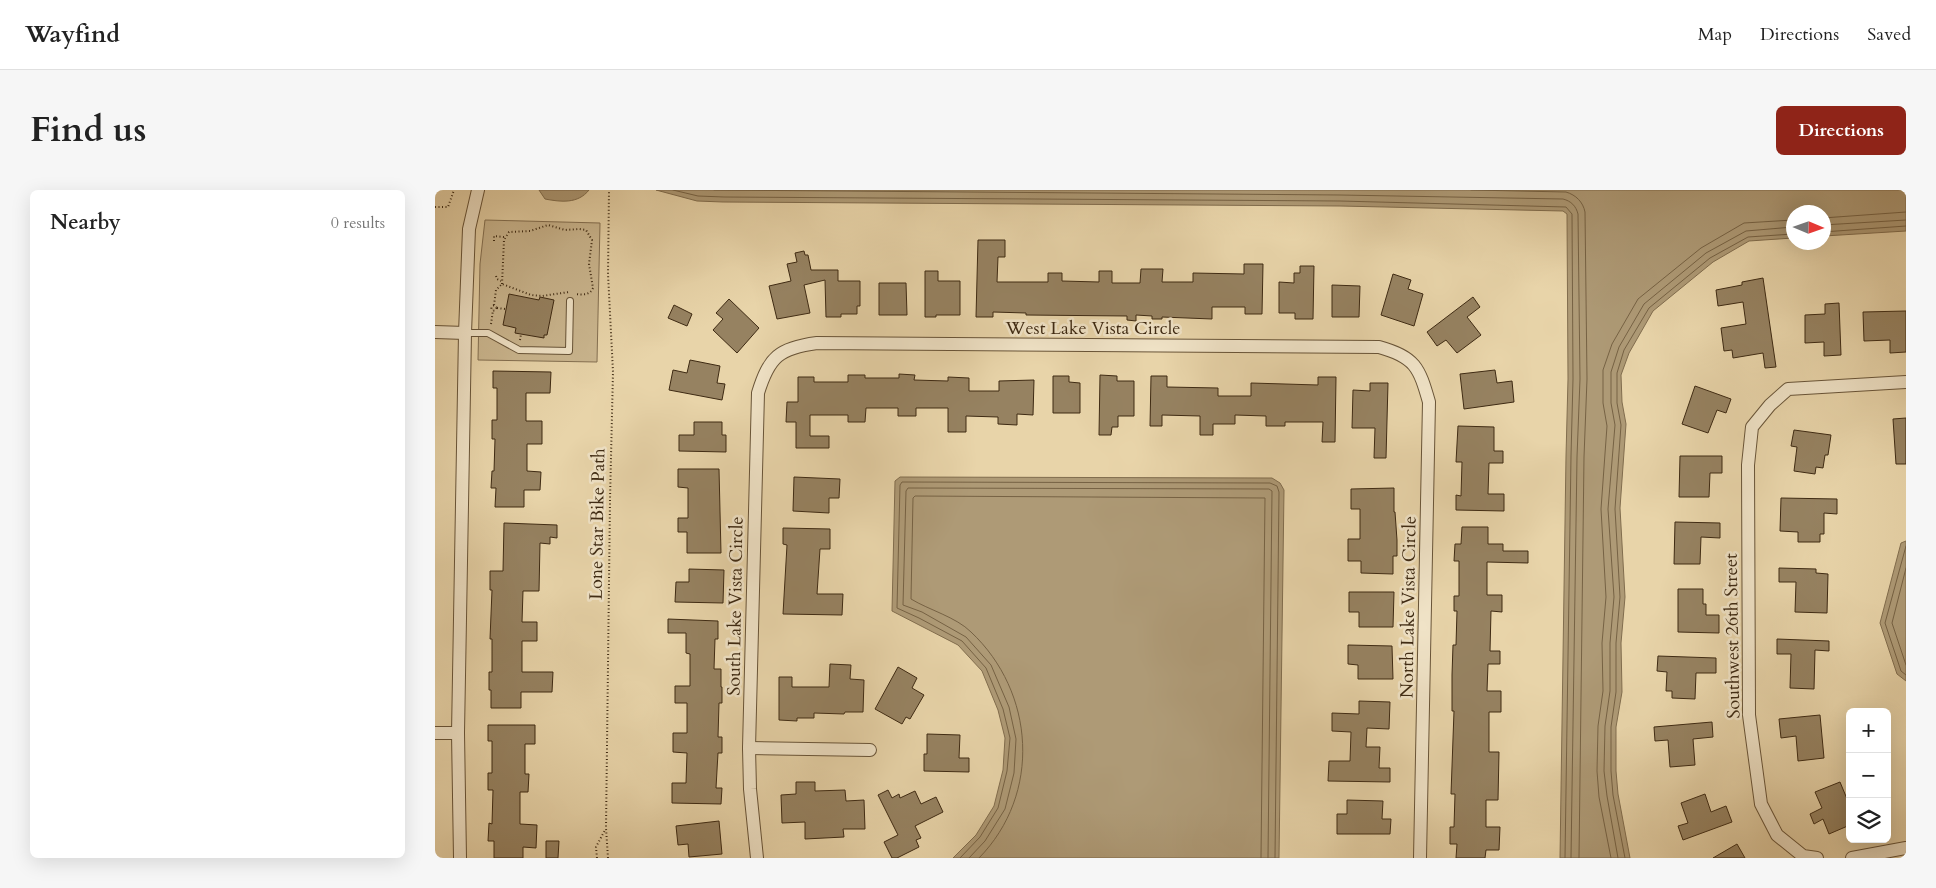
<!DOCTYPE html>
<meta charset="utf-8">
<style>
:root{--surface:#fff;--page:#f6f6f6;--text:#222;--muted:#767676;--line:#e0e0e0;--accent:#8f2418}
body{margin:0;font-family:Cardo,serif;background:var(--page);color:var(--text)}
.controls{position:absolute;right:15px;bottom:15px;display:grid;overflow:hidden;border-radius:8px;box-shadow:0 5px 20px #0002}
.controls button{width:45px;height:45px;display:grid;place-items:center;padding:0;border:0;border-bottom:1px solid var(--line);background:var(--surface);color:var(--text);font:25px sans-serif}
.compass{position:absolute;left:1351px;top:15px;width:45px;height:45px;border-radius:50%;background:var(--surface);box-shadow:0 5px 20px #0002;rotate:92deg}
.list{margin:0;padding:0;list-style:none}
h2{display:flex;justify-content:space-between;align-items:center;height:65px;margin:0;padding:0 20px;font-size:21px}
h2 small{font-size:16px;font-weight:400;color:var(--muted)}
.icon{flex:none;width:28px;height:28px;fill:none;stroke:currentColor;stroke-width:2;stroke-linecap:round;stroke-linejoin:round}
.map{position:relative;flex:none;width:1471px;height:668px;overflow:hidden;border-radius:8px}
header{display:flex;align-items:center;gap:30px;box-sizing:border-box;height:70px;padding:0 25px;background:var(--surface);border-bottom:1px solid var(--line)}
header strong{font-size:24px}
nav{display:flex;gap:28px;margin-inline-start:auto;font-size:18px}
.intro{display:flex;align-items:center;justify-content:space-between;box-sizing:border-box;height:120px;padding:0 30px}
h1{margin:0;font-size:35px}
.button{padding:12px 22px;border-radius:8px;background:var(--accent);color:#fff;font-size:18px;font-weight:700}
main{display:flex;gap:30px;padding:0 30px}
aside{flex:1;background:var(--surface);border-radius:8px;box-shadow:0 5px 20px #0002}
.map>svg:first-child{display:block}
.green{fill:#cbb790;stroke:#847052}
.water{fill:#ae9a76;stroke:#816d4e}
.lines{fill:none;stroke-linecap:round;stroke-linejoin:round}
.shore{stroke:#766244;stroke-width:1}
.building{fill:#968261;stroke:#3e2a13}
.service-casing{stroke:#685438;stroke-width:8}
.minor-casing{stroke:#685438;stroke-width:14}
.path{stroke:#3e2a13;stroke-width:2;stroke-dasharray:1 2.5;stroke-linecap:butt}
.service{stroke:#f0e3c7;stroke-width:6}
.minor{stroke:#f0e3c7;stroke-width:12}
.labels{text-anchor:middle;stroke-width:5;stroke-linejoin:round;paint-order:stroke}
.street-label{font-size:18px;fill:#3e2a13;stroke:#f0e3c7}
</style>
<header>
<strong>Wayfind</strong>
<nav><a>Map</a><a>Directions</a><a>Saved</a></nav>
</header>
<div class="intro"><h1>Find us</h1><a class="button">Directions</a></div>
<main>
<aside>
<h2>Nearby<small>0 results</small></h2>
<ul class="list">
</ul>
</aside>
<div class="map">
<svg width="1471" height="668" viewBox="0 0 1471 668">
<rect width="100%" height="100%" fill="#e8d4a9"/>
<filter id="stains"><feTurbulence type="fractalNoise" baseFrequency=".004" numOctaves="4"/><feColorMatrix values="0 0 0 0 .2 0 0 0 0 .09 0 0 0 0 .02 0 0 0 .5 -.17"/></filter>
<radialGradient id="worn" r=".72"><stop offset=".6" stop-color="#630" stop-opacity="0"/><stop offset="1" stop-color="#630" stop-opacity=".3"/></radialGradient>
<!-- green -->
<polygon class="green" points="50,30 165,33 162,172 43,170 45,74"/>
<!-- water -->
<g class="water">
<path d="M104,0H154C143,14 126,12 110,9Z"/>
<polygon points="221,0 1471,0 1471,41 1389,46 1388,22 1358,22 1358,48 1314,51 1278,72 1218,121 1194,163 1186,185 1187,212 1191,234 1185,318 1190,407 1186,453 1187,502 1181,537 1181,581 1183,604 1195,668 1125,668 1131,266 1133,189 1132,24 1128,21 905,16 288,12 262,11"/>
<polygon points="465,287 837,288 845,293 849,300 844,668 518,668 541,645 559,616 568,580 570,548 563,520 547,481 523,455 457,421 460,291"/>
<polygon points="1471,351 1471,491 1462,484 1445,433 1466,353"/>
</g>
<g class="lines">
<!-- shore -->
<g class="shore">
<polyline points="238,0 263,6 289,7 905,11 1131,17 1137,24 1138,189 1136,266 1130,668"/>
<path d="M279,0L905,5L1128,9C1136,11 1141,16 1143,24L1145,189L1142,267L1136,668"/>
<path d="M1036,0L1131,2C1141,5 1148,12 1150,22L1152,189L1149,267L1144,668"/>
<polyline points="1388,28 1471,22"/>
<polyline points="1388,35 1471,30"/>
<polyline points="1388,42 1471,36"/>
<polyline points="1471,356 1450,433 1466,481 1471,485"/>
<polyline points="1471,378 1457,433 1471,475"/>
<polyline points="525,668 545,647 563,618 572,581 575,548 568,519 551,478 527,451 484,428 462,418 465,295 467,292 835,293 842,296 844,302 840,668"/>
<polyline points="534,668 550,651 570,619 579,583 581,549 574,517 556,475 531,447 487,422 468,415 471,301 473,298 834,299 837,301 833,668"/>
<path d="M544,668C607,604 600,502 536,442C521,427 494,420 476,409L478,308L480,306L830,308L826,668"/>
<polyline points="1176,668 1164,607 1162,581 1163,536 1168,501 1167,453 1171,407 1166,319 1172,236 1168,213 1168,180 1177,154 1203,109 1266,58 1309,33 1358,30"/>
<polyline points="1183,668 1172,606 1169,581 1170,536 1175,501 1175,453 1179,407 1173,319 1180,235 1176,213 1176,182 1184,157 1209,114 1271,63 1311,41 1358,37"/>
<polyline points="1190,668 1178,605 1176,581 1176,537 1181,502 1181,453 1185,407 1180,319 1186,235 1182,213 1182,183 1189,160 1214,118 1275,68 1313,47 1358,44"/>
</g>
</g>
<!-- building -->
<g class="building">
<polygon points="543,50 570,50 570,67 563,67 562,92 613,92 613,83 627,83 627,91 664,92 664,81 677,81 677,93 705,93 706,79 728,79 727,92 758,92 758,83 809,84 809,74 828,74 827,124 810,124 810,117 777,117 777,129 727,127 727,129 717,129 717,126 701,125 701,131 692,130 692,126 591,125 591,123 558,122 558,127 541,127"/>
<polygon points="369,61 370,65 373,65 376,80 403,80 403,91 425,91 425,116 422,116 422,124 406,124 406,127 391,127 390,90 369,95 375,123 342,129 334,96 356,91 352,74 362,72 360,63"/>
<polygon points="865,76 879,76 878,129 860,129 860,123 844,123 844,92 859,93 859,83 865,83"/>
<polygon points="490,81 503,81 503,91 525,91 525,125 501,125 501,127 490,127"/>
<polygon points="958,84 976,90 973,99 988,104 979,136 946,125"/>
<polygon points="1328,88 1341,177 1330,178 1328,163 1298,168 1297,160 1289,161 1286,138 1311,134 1308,112 1283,116 1281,100 1307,95 1307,92"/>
<polygon points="444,93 471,93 472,125 444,125"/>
<polygon points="897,95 925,96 924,127 897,127"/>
<polygon points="74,104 104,110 105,107 119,110 112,145 109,145 109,148 80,143 81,138 68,135"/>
<polygon points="1038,107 1045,117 1032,127 1046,145 1022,163 1011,150 1002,156 992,142"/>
<polygon points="294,109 324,138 302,163 278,140 288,129 281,123"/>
<polygon points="1404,113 1406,165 1389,166 1389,152 1370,153 1370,125 1390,124 1390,114"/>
<polygon points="239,115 257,124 252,136 233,128"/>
<polygon points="1471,121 1471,162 1455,163 1455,150 1429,151 1428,122"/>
<polygon points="255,170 285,176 282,193 290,194 287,210 234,200 238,180 252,183"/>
<polygon points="1060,180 1062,193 1077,191 1079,212 1029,219 1025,184"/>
<polygon points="58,181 116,182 115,203 91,203 91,231 107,231 107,254 92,254 92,281 106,282 105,300 89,300 89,317 60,317 61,298 56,298 57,281 59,281 60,249 57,249 57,230 62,230 62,198 58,198"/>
<polygon points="464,184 480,185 479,190 513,191 513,187 534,188 534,201 564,201 564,191 599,190 598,225 582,224 582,235 563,234 563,227 531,226 531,242 513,242 513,218 481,218 481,226 463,226 463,218 431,218 430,232 413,232 413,225 375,225 375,246 394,246 394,258 361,258 361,232 351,232 352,212 363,212 363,187 379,187 379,192 413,192 413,185 430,185 430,188 464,188"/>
<polygon points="665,185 682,186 682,191 699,191 699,226 683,226 683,237 677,237 676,245 664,245"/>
<polygon points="618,186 634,186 634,192 645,193 645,223 618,223"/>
<polygon points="716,186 732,186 732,197 783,198 783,206 816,206 816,193 883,195 883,187 901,187 900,252 887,252 888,232 850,232 850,236 831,236 831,226 800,225 800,234 778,234 778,245 765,245 765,226 727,225 727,236 715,236"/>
<polygon points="935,193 953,193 951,268 939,268 940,238 917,238 918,200 935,201"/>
<polygon points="1260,196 1296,209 1291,223 1282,220 1273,243 1247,234"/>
<polygon points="1471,228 1471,274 1461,274 1458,229"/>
<polygon points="259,232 287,232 287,245 291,245 291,262 244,261 244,245 259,245"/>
<polygon points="1023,236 1059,237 1059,261 1068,261 1068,273 1054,273 1053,304 1069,304 1069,321 1021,320 1021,305 1026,306 1027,272 1021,272"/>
<polygon points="1359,240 1396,245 1393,265 1390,265 1388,278 1381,277 1380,284 1359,281 1362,257 1356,256"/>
<polygon points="1245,266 1287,266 1287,283 1275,283 1274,307 1244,307"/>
<polygon points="243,279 284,279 286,363 252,363 252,342 243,342 243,328 253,328 253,298 243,297"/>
<polygon points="359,287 405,289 404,308 394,308 394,323 358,321"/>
<polygon points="959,298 959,322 960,322 962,350 962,366 958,366 958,384 926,383 926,371 913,371 913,349 925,349 925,319 916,319 916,299"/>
<polygon points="1346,308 1402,309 1402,324 1389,323 1389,344 1385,344 1385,352 1363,352 1363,342 1345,341"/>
<polygon points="1240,332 1285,333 1285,348 1266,347 1265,374 1239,374"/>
<polygon points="69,333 122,335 122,348 115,347 115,354 105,353 104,401 88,401 87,432 102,432 102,451 87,451 87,482 118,482 117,502 86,502 86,518 56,518 56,500 54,500 54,482 57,482 57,449 55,449 57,400 55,400 55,381 68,381"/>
<polygon points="1027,337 1053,337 1053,354 1068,354 1068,361 1093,361 1093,373 1052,372 1052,405 1067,405 1067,422 1056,421 1055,461 1065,461 1065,474 1053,474 1052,501 1066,501 1066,522 1054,522 1054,562 1064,562 1063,610 1051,610 1051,637 1065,637 1064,660 1051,660 1050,668 1021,668 1022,654 1015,654 1015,637 1019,637 1020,604 1016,604 1019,521 1017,521 1017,485 1018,455 1021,455 1022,421 1019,421 1019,406 1024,406 1024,371 1019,371 1020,354 1026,354"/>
<polygon points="348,338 395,339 395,359 385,359 382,404 408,404 407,425 348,424 352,355 348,354"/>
<polygon points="1344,378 1381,379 1381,383 1393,384 1392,423 1360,422 1361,392 1344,392"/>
<polygon points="254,379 289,380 288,413 240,412 241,392 254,392"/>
<polygon points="1243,399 1268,399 1268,414 1271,414 1271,425 1284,425 1284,443 1243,442"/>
<polygon points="914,402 959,402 958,437 924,437 924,422 914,422"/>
<polygon points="233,429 283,431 283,449 280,449 279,479 286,479 286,497 287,497 287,513 284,513 283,547 287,547 287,563 283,563 281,598 287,598 286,614 237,613 237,593 251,593 252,563 238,562 238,543 252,543 252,513 240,513 240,496 255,496 255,464 251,463 251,443 233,443"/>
<polygon points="1342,449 1394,451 1394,461 1380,460 1379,499 1355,498 1356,464 1342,464"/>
<polygon points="913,455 957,456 958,489 923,489 923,475 913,474"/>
<polygon points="1223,466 1281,468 1281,483 1261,483 1260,509 1237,508 1237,501 1231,501 1232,482 1222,481"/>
<polygon points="395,474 416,475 415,489 429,490 428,522 410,522 409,524 379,523 379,528 362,528 362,531 344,530 344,487 357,487 357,497 394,497"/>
<polygon points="463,477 482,488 477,498 489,505 475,529 471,527 467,534 440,519"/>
<polygon points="924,511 955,512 954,539 932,538 931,557 945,557 944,578 955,578 955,592 893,591 894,571 915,571 916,542 897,541 897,523 924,524"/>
<polygon points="1385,525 1389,568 1363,571 1361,546 1346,548 1344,529"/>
<polygon points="1277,532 1278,547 1258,549 1260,575 1235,577 1233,550 1220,551 1219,537"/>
<polygon points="53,535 100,535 100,554 90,554 90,584 94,584 93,602 85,602 85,634 102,635 101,658 88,657 88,668 59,668 59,651 53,651 54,633 57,634 58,600 53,600 53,583 57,583 57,551 53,551"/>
<polygon points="492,544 525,545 524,568 534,568 534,582 489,581 489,564 492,564"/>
<polygon points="361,592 380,592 380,601 410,600 411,611 429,610 430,639 408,639 409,647 370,649 370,632 347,633 346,605 361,604"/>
<polygon points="1405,592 1415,616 1415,635 1394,644 1388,629 1379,634 1375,624 1387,618 1380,602"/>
<polygon points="453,600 457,608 464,604 465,608 480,601 486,614 501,607 508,622 480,636 486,648 481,650 484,657 462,668 457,668 449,652 463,645 443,605"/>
<polygon points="1270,604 1276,622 1291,616 1297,632 1248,650 1243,636 1253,633 1246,613"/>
<polygon points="912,610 948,611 947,629 956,629 955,644 902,644 902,624 912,624"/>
<polygon points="284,631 287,664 254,667 253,654 243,655 241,636"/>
<polygon points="111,651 124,651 123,668 111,668"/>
<polygon points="1302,654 1310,668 1278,668"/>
</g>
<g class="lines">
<!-- service casing -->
<g class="service-casing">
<polyline id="service" points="30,143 53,143 84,160 134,161 135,111"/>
</g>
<!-- minor casing -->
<g class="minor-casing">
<g id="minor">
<polyline points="0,142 30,143"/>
<polyline points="0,543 23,543"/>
<polyline points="314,558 435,560"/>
<polyline points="25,668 23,543 30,143 34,39 43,0"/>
<path d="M322,668L315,599L314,558L323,203C334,167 344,158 382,153L944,157C980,167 984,177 994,212L985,668"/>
<polyline points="1382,668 1368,666 1342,645 1326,614 1314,525 1313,275 1317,237 1335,215 1353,199 1471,192"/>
<polyline points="1417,668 1471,658"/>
</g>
</g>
<!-- path -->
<g class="path">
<polyline points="0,17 13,17 19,0"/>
<polyline points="59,51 59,46 69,47"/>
<polyline points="61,86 62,89 66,91"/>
<path d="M67,94L69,50L74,42L95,41L113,35L130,40L144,39L151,40L157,50L154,74L158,98C155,105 148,105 141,104"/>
<polyline points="59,115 61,100 67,94 96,105 107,106 134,102"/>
<circle cx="59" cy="118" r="2.5"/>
<polyline points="62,118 71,119"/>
<polyline points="56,134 58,120"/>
<polyline points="85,150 86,144"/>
<polyline points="162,668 161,657 170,640"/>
<polyline points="173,668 171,638 175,310 178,182 173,84 174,0"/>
</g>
<!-- service -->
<use href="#service" class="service"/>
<!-- minor -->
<use href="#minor" class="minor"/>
</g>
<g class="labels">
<!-- street labels -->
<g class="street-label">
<text x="658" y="144">West Lake Vista Circle</text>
<text transform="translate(162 334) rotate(-89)" y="6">Lone Star Bike Path</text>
<text transform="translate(300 416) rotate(-89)" y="6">South Lake Vista Circle</text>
<text transform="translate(973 417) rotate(-89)" y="6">North Lake Vista Circle</text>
<text transform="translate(1297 446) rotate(-91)" y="6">Southwest 26th Street</text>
</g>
</g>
<rect width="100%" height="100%" filter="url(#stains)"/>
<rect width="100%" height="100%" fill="url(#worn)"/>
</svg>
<div class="controls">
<button>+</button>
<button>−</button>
<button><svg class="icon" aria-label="layers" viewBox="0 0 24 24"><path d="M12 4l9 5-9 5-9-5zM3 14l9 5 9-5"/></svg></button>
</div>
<svg class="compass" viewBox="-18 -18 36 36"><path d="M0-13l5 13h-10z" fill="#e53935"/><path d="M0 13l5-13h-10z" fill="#767676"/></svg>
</div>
</main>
